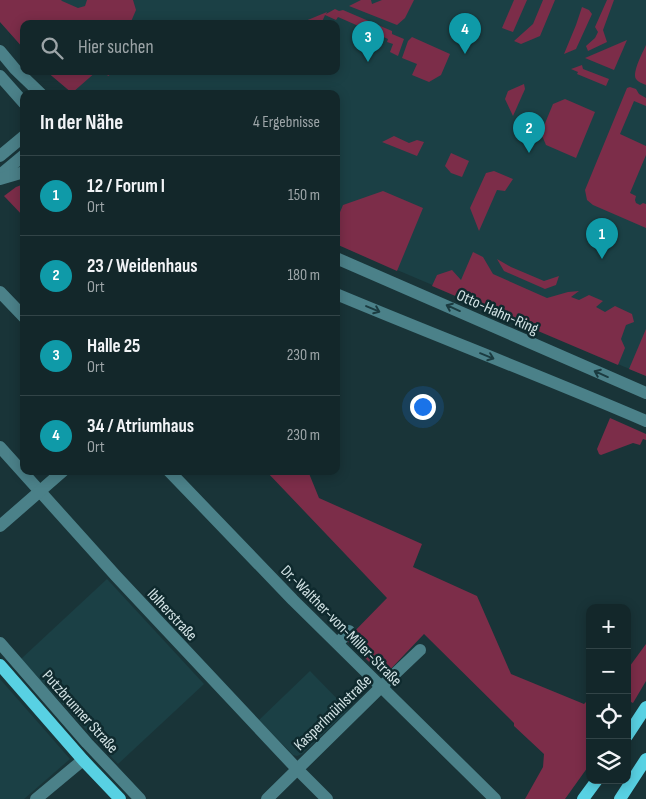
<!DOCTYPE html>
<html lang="de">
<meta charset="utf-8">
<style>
:root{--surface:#13272a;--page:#1c2f32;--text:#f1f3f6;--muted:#9da5a8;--line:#324447;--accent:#d93025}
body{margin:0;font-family:"Sofia Sans Condensed",sans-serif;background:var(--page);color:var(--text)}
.controls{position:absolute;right:15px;bottom:15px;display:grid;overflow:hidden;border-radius:10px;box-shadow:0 2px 12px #0003}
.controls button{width:45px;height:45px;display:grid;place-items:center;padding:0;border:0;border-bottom:1px solid var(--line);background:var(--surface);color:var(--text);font:25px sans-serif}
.you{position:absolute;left:422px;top:406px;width:18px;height:18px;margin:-12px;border:4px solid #fff;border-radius:50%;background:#1a73e8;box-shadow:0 0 0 8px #1a73e833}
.badge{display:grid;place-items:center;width:32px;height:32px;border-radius:50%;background:var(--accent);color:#fff;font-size:16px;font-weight:700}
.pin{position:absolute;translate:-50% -41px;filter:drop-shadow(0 1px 2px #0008)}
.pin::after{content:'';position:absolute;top:26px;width:18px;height:15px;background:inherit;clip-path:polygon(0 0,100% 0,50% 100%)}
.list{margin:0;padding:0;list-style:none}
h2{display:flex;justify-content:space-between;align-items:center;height:65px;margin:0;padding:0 20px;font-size:21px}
h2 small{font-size:16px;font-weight:400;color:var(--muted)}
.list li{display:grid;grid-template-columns:32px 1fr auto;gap:15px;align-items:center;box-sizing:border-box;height:80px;padding:0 20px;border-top:1px solid var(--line)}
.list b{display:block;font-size:19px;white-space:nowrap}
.list p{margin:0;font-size:16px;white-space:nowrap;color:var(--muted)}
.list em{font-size:16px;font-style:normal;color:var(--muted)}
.icon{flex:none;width:28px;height:28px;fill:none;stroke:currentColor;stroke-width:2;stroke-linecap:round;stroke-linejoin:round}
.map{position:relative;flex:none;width:646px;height:799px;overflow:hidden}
.search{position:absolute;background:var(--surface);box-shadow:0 2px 12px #0003;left:20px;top:20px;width:320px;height:55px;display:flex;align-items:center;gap:12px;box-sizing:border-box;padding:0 18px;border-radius:10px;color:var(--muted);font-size:19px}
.panel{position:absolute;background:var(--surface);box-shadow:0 2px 12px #0003;left:20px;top:90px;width:320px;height:385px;border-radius:10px}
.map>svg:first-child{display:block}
.built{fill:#1b4045}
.green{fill:#7c2d49}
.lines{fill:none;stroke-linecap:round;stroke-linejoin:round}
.minor{stroke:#4b8189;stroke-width:12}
.major{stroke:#58d1e3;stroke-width:12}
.oneway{stroke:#1b3b40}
.labels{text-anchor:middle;stroke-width:5;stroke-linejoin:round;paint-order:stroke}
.street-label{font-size:16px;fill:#d3e3e5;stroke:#0f2a2e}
</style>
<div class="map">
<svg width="646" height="799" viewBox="0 0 646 799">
<rect width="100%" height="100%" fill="#193438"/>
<!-- built -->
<g class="built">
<polygon points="0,0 646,0 646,376 336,244 336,94 73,94 46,71 336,71 336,24 24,24 24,49 0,22"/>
<polygon points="107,579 204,684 118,764 21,659"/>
<polygon points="310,671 348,710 302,754 297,756 293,755 259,720"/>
<polygon points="0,679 70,759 24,799 0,799"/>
</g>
<!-- green -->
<g class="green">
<polygon points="0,0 61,0 62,1 78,8 85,6 87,0 133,0 136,10 130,24 24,24 24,49 0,22"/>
<polygon points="361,0 371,0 372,4 382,0 414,0 405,18 397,25 349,6"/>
<polygon points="514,0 527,0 513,32 502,28"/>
<polygon points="543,0 555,0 540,36 521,44 514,41 533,24"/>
<polygon points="607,0 614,0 603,30 607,42 588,51 586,46 595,38 598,32 595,27"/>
<polygon points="582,7 589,10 592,14 576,49 564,54 576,25"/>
<polygon points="335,9 339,11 343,10 392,31 392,34 404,39 398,56 390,52 393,44 387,42 388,39 338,17 336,20 325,15 321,24 298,24 327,12 326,14"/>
<polygon points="412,37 450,54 441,75 429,82 412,75 417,64 402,58 408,41"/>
<polygon points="627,40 614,70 585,58"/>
<path d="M646,45V85C642,83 638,82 636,79C632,72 643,52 646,45Z"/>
<polygon points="582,65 583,69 609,79 606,86 577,74 578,72 571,69"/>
<polygon points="46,71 109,71 110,72 109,76 97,71 72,93"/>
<polygon points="524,84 525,89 513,116 505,99 508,91"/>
<polygon points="630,87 636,89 639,94 646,98 646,106 634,101 620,134 646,146 646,155 630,193 636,196 635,200 636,203 640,205 643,203 646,204 646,228 593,205 587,200 585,190 627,88"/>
<polygon points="565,99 595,112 576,158 546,145 541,133 553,104"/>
<polygon points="394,136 409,143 417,140 424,142 417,156 382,142"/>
<polygon points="451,153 469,161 462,177 451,173 445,166"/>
<polygon points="494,171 513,179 505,191 497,190 479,231 470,208 486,173"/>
<polygon points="24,184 24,217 4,196 16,187"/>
<polygon points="383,191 423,208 397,271 336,244 336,217 338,217 343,205"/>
<polygon points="473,252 483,257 493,274 547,298 568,292 579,291 571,297 579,300 589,295 603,301 596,307 605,312 615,306 632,314 634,322 626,325 621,339 625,348 618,365 432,286 437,275 452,270 461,280"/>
<polygon points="497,259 511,267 544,281 559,276 556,285 545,289 504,271"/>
<polygon points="646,329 646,376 629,369"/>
<polygon points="610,418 646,434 646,440 643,439 640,445 633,443 601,455 599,454 597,449"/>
<polygon points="266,471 308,471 319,498 422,544 413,567 477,596 511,674 584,704 588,700 590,700 590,764 565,799 525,799 543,767 544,754 514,726 514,723 424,634 384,676 346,640 387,598"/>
<polygon points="646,644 646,681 633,703 627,700 627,670"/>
</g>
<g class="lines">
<!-- minor -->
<g class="minor">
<polyline points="0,51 15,69 41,94"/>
<polyline points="0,76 24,103"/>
<polyline points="0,156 24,136"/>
<polyline points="0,175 24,155"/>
<polyline points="0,179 24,172"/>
<polyline points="336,258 646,393"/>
<polyline points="0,292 24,317"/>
<path d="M336,294C439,337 544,377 646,421"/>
<polyline points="0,447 116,576 297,769 327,799"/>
<polyline points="169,471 293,600 495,799"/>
<polyline points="0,526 63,471"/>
<polyline points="0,643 87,743 140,799"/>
<polyline points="338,643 349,631"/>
<polyline points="36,799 83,760"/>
<polyline points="267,799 381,687 420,650"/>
</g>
<!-- major -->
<g class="major">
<polyline points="0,665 83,760 120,799"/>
<polyline points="627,736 646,707"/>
<polyline points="583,799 597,780"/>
<polyline points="620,799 646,759"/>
</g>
</g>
<!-- one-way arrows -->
<defs><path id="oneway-shaft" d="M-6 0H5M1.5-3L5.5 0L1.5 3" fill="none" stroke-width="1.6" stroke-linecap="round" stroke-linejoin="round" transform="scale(1.25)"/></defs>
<g class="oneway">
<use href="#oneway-shaft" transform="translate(453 308) rotate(-156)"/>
<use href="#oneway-shaft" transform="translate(373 309) rotate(23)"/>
<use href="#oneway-shaft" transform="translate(487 356) rotate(22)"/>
<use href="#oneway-shaft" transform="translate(601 374) rotate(-156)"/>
</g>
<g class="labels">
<!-- street labels -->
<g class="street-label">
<text transform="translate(498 311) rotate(24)" y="6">Otto-Hahn-Ring</text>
<text transform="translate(173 614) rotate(47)" y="6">Iblherstraße</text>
<text transform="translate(342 625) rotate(45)" y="6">Dr.-Walther-von-Miller-Straße</text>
<text transform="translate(81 711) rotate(48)" y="6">Putzbrunner Straße</text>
<text transform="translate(332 712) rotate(-44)" y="6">Kasperlmühlstraße</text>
</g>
</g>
</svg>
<div class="controls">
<button>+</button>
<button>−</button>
<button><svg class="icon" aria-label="locate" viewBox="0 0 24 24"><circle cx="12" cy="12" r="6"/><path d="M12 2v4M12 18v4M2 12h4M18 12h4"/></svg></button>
<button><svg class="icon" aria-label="layers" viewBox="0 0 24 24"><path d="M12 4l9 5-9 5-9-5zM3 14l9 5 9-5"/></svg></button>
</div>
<div class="you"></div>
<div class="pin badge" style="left:602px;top:259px;background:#0f9aa8">1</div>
<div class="pin badge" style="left:529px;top:153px;background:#0f9aa8">2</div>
<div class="pin badge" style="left:368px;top:62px;background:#0f9aa8">3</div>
<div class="pin badge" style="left:465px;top:54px;background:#0f9aa8">4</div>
<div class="search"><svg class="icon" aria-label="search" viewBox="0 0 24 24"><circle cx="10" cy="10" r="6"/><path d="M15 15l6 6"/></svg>Hier suchen</div>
<section class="panel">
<h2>In der Nähe<small>4 Ergebnisse</small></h2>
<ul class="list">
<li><span class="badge" style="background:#0f9aa8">1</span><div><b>12 / Forum I</b><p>Ort</p></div><em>150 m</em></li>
<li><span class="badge" style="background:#0f9aa8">2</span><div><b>23 / Weidenhaus</b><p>Ort</p></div><em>180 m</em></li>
<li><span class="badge" style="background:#0f9aa8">3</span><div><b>Halle 25</b><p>Ort</p></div><em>230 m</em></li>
<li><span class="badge" style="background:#0f9aa8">4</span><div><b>34 / Atriumhaus</b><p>Ort</p></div><em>230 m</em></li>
</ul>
</section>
</div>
